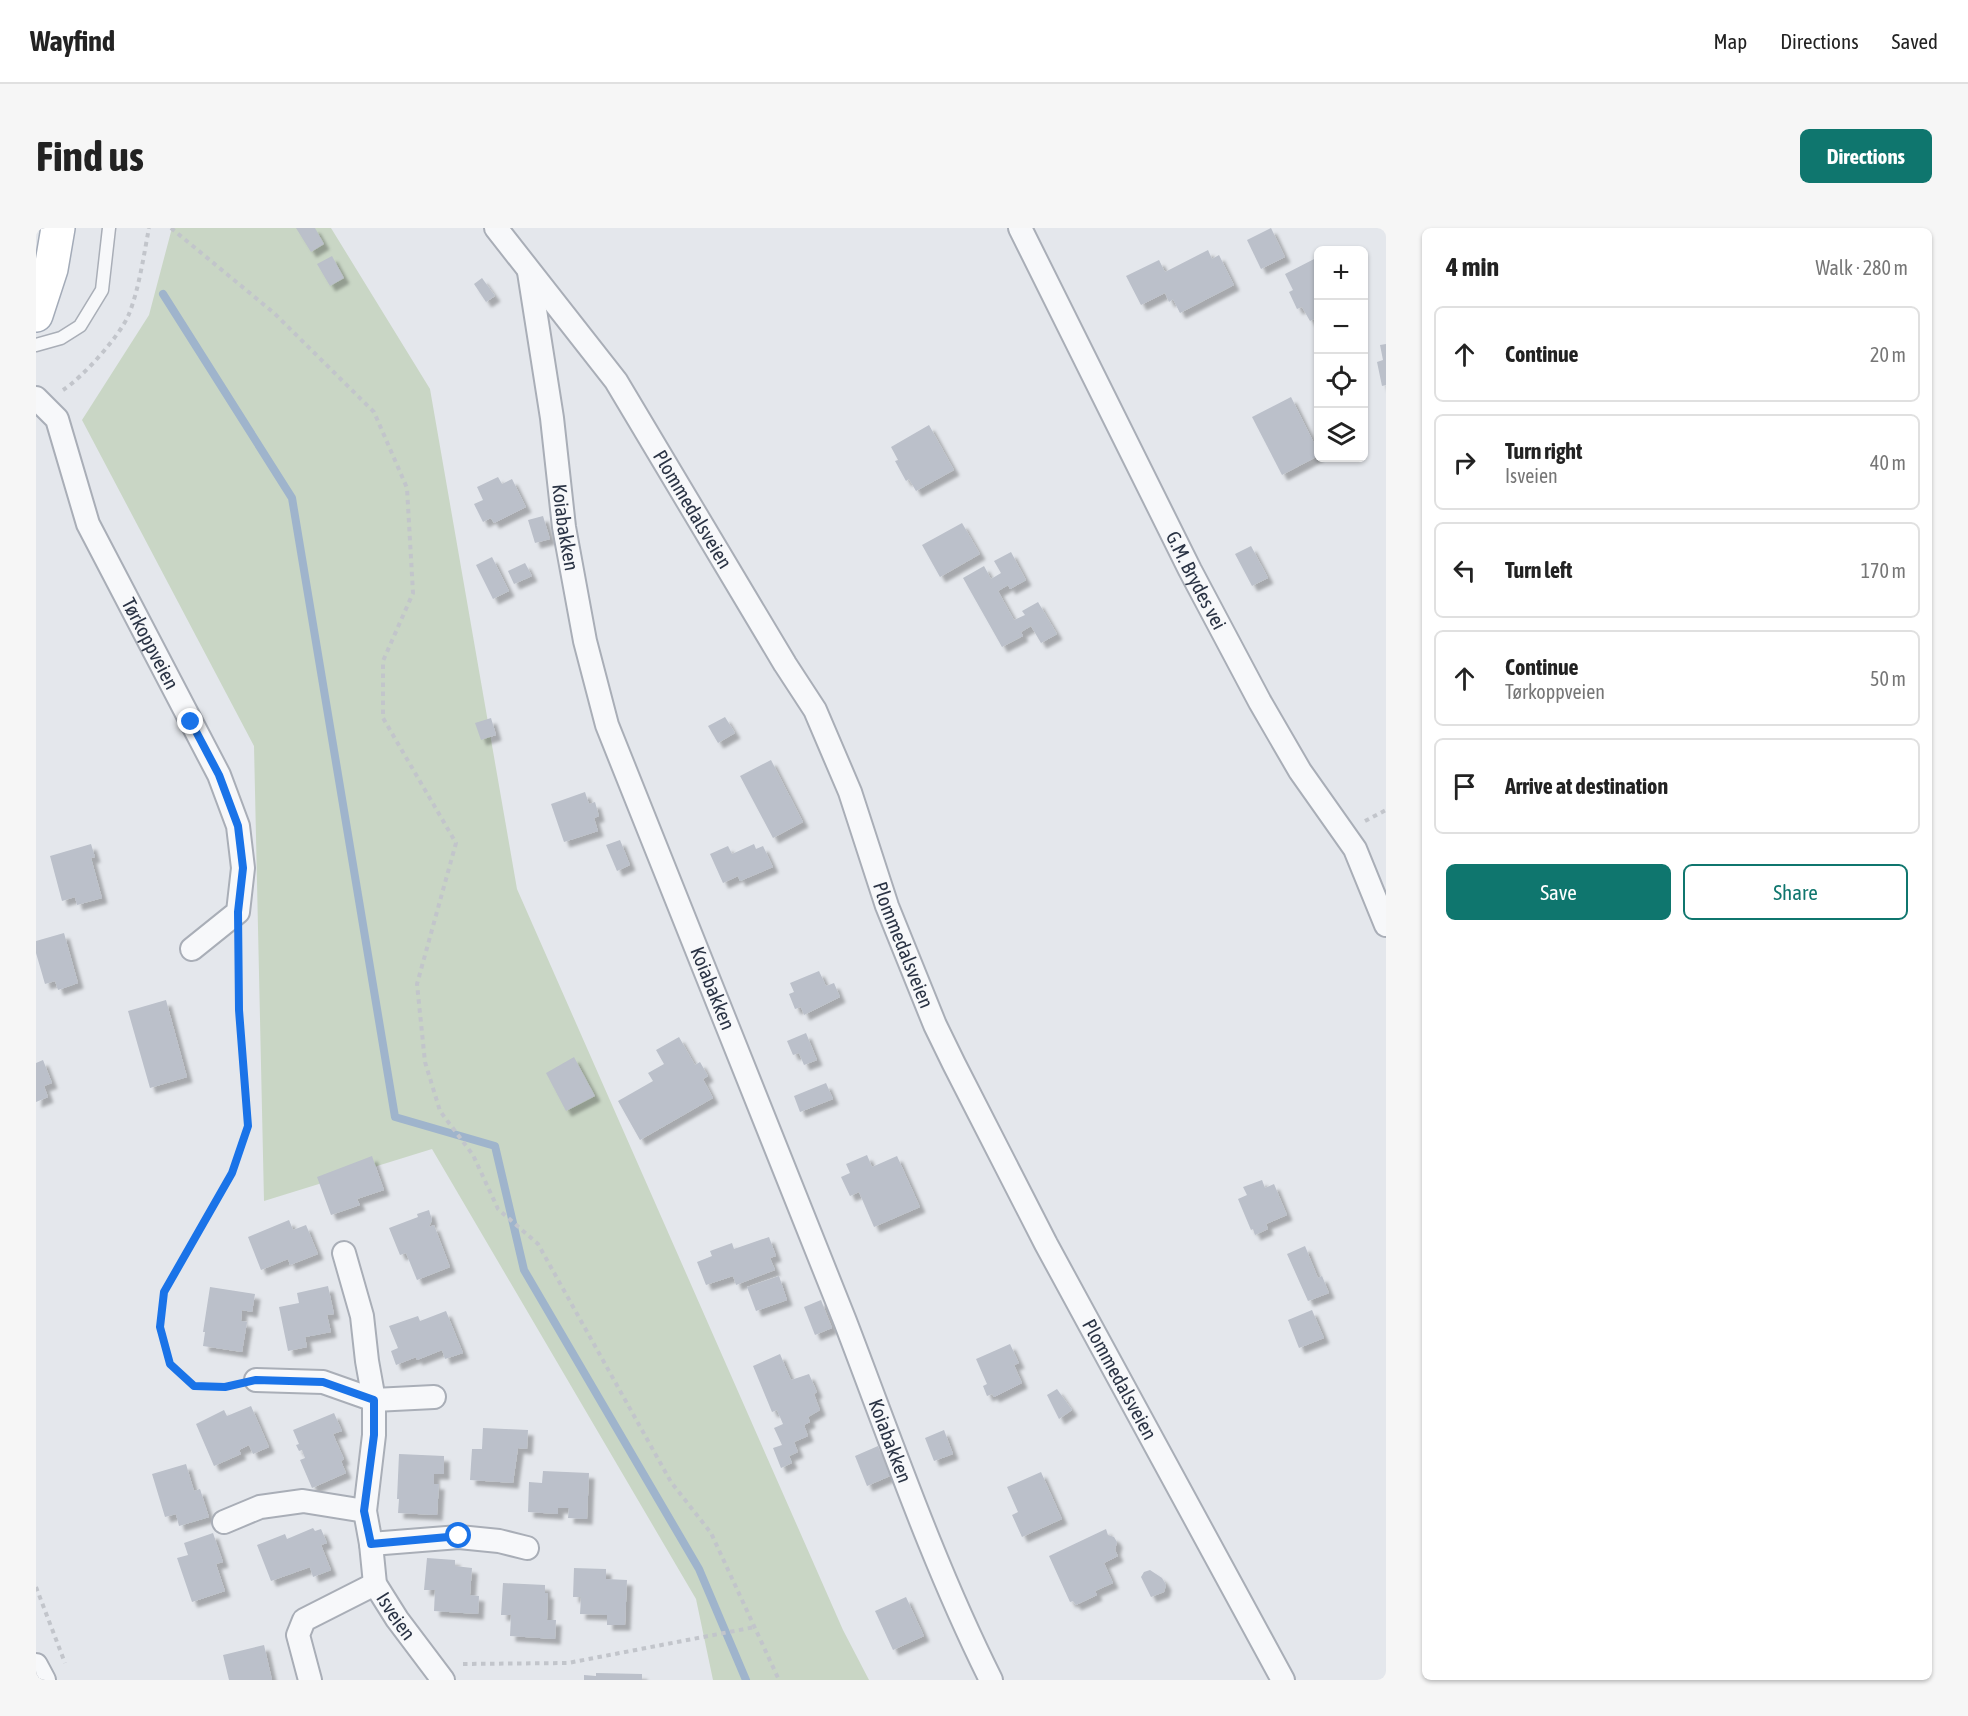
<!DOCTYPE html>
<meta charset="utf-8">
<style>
:root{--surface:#fff;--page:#f6f6f6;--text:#222;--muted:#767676;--line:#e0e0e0;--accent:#0f766e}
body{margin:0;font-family:"Asap Condensed",sans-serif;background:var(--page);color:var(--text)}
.controls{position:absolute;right:18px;top:18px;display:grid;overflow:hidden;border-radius:9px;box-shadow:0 2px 4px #0004}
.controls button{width:54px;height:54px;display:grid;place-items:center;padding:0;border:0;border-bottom:2px solid var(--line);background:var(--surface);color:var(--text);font:30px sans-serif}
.stop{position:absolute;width:18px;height:18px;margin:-14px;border:4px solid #1a73e8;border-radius:50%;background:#fff}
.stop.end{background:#1a73e8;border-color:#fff;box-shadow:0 2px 6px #0008}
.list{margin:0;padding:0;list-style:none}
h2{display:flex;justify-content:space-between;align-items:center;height:78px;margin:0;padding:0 24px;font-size:26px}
h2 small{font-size:20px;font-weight:400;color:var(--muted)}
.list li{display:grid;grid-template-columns:39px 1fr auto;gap:18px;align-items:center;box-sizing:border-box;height:96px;margin:0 12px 12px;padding:0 12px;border:2px solid var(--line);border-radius:9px}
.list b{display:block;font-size:22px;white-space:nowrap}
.list p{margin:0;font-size:20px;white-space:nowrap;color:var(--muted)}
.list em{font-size:20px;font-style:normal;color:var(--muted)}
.actions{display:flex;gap:12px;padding:18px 24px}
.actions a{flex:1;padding:14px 0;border:2px solid var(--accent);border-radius:9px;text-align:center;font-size:21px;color:var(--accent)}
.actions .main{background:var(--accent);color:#fff}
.icon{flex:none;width:33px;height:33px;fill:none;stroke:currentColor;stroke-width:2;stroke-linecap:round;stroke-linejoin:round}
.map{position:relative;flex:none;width:1350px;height:1452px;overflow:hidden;border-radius:9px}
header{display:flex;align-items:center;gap:36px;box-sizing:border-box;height:84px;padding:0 30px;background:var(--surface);border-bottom:2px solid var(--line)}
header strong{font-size:28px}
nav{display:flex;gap:33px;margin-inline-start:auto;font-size:21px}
.intro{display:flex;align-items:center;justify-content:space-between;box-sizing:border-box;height:144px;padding:0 36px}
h1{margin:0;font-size:42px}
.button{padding:15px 27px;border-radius:9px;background:var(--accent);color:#fff;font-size:21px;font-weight:700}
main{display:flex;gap:36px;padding:0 36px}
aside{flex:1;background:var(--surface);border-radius:9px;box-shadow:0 2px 4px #0004}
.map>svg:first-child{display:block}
.green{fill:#c9d6c5}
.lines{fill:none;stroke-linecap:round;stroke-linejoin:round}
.stream{stroke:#9fb4cc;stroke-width:8}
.building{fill:#bbc0ca;filter:url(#shadow)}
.service-casing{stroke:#a9aeb7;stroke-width:15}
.minor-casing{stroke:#a9aeb7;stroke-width:26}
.primary-casing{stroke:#a3abb8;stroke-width:36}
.path{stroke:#c2c5cb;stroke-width:4;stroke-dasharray:4.5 4.5;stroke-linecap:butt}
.service{stroke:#f7f8fa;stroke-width:12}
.minor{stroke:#f7f8fa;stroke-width:22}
.primary{stroke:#fff;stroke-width:33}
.route{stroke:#1a73e8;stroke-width:8}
.labels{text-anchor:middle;stroke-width:4.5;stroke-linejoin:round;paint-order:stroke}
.street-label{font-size:20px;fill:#2b3445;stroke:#f4f6f9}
</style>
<header>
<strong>Wayfind</strong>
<nav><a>Map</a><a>Directions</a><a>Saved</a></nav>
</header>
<div class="intro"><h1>Find us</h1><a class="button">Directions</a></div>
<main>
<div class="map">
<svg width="1350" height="1452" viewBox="0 0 1350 1452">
<defs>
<filter id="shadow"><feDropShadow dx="5.5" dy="5.5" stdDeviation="1.5" flood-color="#0004"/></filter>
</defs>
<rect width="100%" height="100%" fill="#e4e7ec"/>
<!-- green -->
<polygon class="green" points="136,0 295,0 394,161 481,661 807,1402 833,1452 677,1452 660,1371 396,921 228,973 218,518 46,192 113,87"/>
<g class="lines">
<!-- stream -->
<polyline class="stream" points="127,66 256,270 359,889 459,918 488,1042 663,1341 710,1452"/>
</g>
<!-- building -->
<g class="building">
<polygon points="260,0 279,0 288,16 275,24"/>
<polygon points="1235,0 1249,29 1225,41 1211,12"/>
<polygon points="1172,22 1176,31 1183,27 1198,57 1144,85 1137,71 1133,74 1129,65 1105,77 1090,48 1123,32 1129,44"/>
<polygon points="296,28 308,50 294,58 281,36"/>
<polygon points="1282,29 1282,89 1274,93 1266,79 1261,81 1253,64 1257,62 1249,46"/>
<polygon points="446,50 459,68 450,74 438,56"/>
<polygon points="1350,116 1350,157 1346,158 1341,134 1347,132 1344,117"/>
<polygon points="1255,169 1282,223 1282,228 1246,247 1216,189"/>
<polygon points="893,197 918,242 880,263 873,251 870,253 859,233 862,232 855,219"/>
<polygon points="462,249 466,256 476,251 490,279 458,295 455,290 447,294 438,276 447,272 441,259"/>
<polygon points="507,288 514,311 499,315 492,292"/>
<polygon points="926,295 944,326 904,349 886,317"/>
<polygon points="1215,318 1232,350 1216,358 1199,326"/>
<polygon points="975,324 990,352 974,361 972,357 962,363 978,392 989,387 986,383 1002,374 1021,406 1005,415 995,398 985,404 987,408 966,419 927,350 948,338 955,351 965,345 958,333"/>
<polygon points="456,329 473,363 457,371 440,337"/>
<polygon points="489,335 496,348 478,356 472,343"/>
<polygon points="689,489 699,505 682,515 672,498"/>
<polygon points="455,490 460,507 445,512 439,495"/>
<polygon points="735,532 767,594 737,610 704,548"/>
<polygon points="549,564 553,576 559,574 563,588 558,590 562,603 528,614 515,576"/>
<polygon points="584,612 594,637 581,643 570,617"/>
<polygon points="55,616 59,629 55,630 66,670 41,677 39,669 26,673 14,628"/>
<polygon points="718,616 720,621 727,618 737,639 704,653 702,648 687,655 674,626 692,618 696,626"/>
<polygon points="28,705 42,755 22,762 19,753 9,756 0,725 0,713"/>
<polygon points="783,743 790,758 798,755 804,769 768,787 765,779 759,781 753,766 758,764 754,755"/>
<polygon points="130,772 151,849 114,860 92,783"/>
<polygon points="770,805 781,832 768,837 763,825 757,827 751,813"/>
<polygon points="643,809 659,837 664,834 672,848 667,851 677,870 604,912 582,873 617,853 612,845 628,836 620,822"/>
<polygon points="538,829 559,868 530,883 510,845"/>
<polygon points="7,832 16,855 8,858 12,869 0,874 0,835"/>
<polygon points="790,855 797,871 764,884 758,868"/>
<polygon points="831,927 836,939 861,928 884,979 838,999 823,964 814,968 805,949 814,945 810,936"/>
<polygon points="336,928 348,962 321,971 324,977 295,987 281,949"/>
<polygon points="1226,952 1229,960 1238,956 1251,987 1230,996 1232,1001 1219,1007 1217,1001 1215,1002 1202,971 1211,967 1207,959"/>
<polygon points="393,982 396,992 393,999 398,997 414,1039 381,1052 370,1025 364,1027 353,1000 382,989 381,986"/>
<polygon points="253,992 257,1002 270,997 282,1026 254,1037 252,1031 225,1042 212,1009"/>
<polygon points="733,1009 740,1028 734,1030 739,1042 700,1057 697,1048 670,1057 661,1034 676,1028 674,1023 696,1015 698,1021"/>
<polygon points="1269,1018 1282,1050 1286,1048 1293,1065 1272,1073 1251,1026"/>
<polygon points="743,1048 751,1072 720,1083 711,1059"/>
<polygon points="292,1058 298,1086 291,1087 295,1104 269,1109 271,1119 252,1123 243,1079 263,1075 261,1065"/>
<polygon points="174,1059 219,1066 216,1084 206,1082 205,1093 211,1094 206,1124 167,1118 169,1104 167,1104"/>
<polygon points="785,1072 796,1100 779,1107 768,1079"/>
<polygon points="1276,1082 1288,1110 1263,1120 1252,1092"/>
<polygon points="410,1083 427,1125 409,1131 406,1122 381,1132 380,1129 360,1137 355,1123 362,1120 353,1098 382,1088 384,1093"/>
<polygon points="974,1116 983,1135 978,1137 986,1155 958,1169 956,1166 951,1168 947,1158 951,1156 940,1131"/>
<polygon points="744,1126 755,1152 773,1146 781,1164 778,1166 784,1182 772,1189 774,1194 768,1197 772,1208 758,1214 762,1224 753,1228 756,1235 745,1240 737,1220 746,1217 738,1200 747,1196 741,1182 736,1184 717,1138"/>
<polygon points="1021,1161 1036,1182 1023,1191 1011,1167"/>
<polygon points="215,1178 233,1219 217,1226 213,1217 203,1222 205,1226 178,1238 160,1196 188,1182 191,1188"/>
<polygon points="298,1185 306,1203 297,1206 308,1231 305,1233 310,1245 276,1260 264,1232 269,1230 266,1222 263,1223 260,1217 263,1216 257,1202"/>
<polygon points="447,1200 492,1202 491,1221 482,1220 477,1255 434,1252 436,1221 446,1221"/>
<polygon points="908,1202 917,1226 898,1233 889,1210"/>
<polygon points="842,1218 854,1248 831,1258 819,1228"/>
<polygon points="363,1226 408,1228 408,1246 398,1246 398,1256 403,1256 401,1287 362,1285 363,1271 361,1271"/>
<polygon points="150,1236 158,1263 164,1261 173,1289 143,1298 140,1286 129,1289 116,1246"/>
<polygon points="507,1243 553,1245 551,1291 532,1290 533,1280 522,1280 522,1286 492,1284 493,1254 506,1255"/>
<polygon points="1005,1244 1026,1291 986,1309 976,1287 982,1284 971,1259"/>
<polygon points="277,1300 279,1303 285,1301 291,1315 285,1317 295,1342 277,1349 274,1339 235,1353 221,1317 249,1306 251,1311"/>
<polygon points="1070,1301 1072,1307 1078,1309 1081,1314 1079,1322 1082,1328 1068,1335 1077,1355 1059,1363 1061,1367 1040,1377 1037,1373 1034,1374 1013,1328"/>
<polygon points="177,1305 187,1334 180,1336 189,1363 156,1374 141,1330 152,1327 148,1315"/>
<polygon points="391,1330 419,1332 419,1338 436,1340 434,1367 443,1368 442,1386 398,1383 399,1362 388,1362"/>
<polygon points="538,1340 570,1341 570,1351 591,1352 589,1397 571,1397 571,1387 544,1386 545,1369 537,1369"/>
<polygon points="1114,1342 1126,1350 1130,1357 1128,1364 1115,1369 1105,1349 1108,1344"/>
<polygon points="467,1355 509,1357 509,1365 512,1365 511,1392 520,1392 519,1411 474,1408 475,1387 465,1387"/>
<polygon points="870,1369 888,1408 857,1422 839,1383"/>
<polygon points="228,1417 236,1452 193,1452 187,1427"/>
<polygon points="560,1445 606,1446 606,1452 548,1452 548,1447 560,1448"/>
</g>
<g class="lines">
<!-- service casing -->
<g class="service-casing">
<polyline id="service" points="0,117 25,110 44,98 66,62 73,0"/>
</g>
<!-- minor casing -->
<g class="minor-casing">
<g id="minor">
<path id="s1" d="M460,0L580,153L749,436L779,482L814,564L851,678L899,797L918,836L1010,1016L1247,1452"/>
<path id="s2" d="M984,0L1154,342L1224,474L1264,543L1319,621L1350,697"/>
<path id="s3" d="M493,44L516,190L528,299L549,413L571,497C650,695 731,893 809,1093C855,1213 897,1336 955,1452"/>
<path id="s4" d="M0,170L21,191L52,296L183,547L202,598L207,640L202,684L156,721"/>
<path id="s5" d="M308,1025L326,1088L331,1133L338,1172V1207L329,1283L335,1316L339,1356L361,1391L407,1452"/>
<polyline points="220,1152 287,1154 338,1172 398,1169"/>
<polyline points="188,1294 224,1279 267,1273 329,1283"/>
<polyline points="335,1316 423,1309 463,1313 491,1320"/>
<polyline points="0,1437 8,1452"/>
<polyline points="274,1452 262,1407 268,1392 339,1356"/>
</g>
</g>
<!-- primary casing -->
<g class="primary-casing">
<polyline id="primary" points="0,87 15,41 22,0"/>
</g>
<!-- path -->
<g class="path">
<polyline points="135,0 238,85 338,184 371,260 377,365 347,433 347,490 420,615 381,756 389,834 404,883 437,927 462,981 502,1016 635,1254 675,1305 743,1452"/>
<path d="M27,162C47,149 84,108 93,86C103,61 108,26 113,0"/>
<polyline points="1329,593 1350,582"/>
<polyline points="199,1157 188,1159 158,1158 134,1136 125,1099 128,1064 196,945 212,898 203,782 202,715"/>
<polyline points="0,1359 29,1435"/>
<polyline points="427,1436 532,1435 719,1399"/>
</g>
<!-- service -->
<use href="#service" class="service"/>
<!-- minor -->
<use href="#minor" class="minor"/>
<!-- primary -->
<use href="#primary" class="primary"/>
</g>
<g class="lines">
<!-- route -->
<polyline class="route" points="155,494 183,547 202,598 207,640 202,684 203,782 212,898 196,945 128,1064 124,1099 134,1136 158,1158 189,1159 220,1152 287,1154 338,1172 338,1207 328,1283 335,1316 423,1308"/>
</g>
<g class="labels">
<!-- street labels -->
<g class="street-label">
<text dy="7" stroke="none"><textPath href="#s1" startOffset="344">Plommedalsveien</textPath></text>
<text dy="7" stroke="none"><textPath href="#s3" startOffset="258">Koiabakken</textPath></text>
<text dy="7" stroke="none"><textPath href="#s2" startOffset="394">G.M. Brydes vei</textPath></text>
<text dy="7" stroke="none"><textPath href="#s4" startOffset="274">Tørkoppveien</textPath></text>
<text dy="7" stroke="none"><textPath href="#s1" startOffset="830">Plommedalsveien</textPath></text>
<text dy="7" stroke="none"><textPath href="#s3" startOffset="744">Koiabakken</textPath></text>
<text dy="7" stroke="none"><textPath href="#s1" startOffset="1316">Plommedalsveien</textPath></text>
<text dy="7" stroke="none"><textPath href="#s3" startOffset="1230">Koiabakken</textPath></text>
<text dy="7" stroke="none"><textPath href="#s5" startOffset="374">Isveien</textPath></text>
</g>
</g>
</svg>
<div class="controls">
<button>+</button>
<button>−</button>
<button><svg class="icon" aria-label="locate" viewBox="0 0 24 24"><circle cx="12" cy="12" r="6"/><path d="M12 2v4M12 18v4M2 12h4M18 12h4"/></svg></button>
<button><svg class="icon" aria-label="layers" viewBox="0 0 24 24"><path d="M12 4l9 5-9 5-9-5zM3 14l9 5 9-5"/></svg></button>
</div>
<div class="stop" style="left:423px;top:1308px"></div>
<div class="stop end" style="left:155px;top:494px"></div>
</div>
<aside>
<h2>4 min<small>Walk · 280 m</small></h2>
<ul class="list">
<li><svg class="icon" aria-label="ahead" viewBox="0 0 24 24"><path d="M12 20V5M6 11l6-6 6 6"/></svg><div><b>Continue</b></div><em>20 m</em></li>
<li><svg class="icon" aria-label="right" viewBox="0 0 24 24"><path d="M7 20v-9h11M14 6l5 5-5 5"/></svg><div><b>Turn right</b><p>Isveien</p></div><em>40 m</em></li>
<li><svg class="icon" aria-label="left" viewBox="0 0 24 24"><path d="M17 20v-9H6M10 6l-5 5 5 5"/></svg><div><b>Turn left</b></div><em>170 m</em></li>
<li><svg class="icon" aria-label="ahead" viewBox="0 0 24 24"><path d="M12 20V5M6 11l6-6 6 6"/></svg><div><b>Continue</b><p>Tørkoppveien</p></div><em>50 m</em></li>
<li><svg class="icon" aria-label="arrive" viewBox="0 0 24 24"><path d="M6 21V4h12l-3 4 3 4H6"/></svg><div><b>Arrive at destination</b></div></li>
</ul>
<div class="actions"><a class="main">Save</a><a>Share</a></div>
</aside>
</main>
